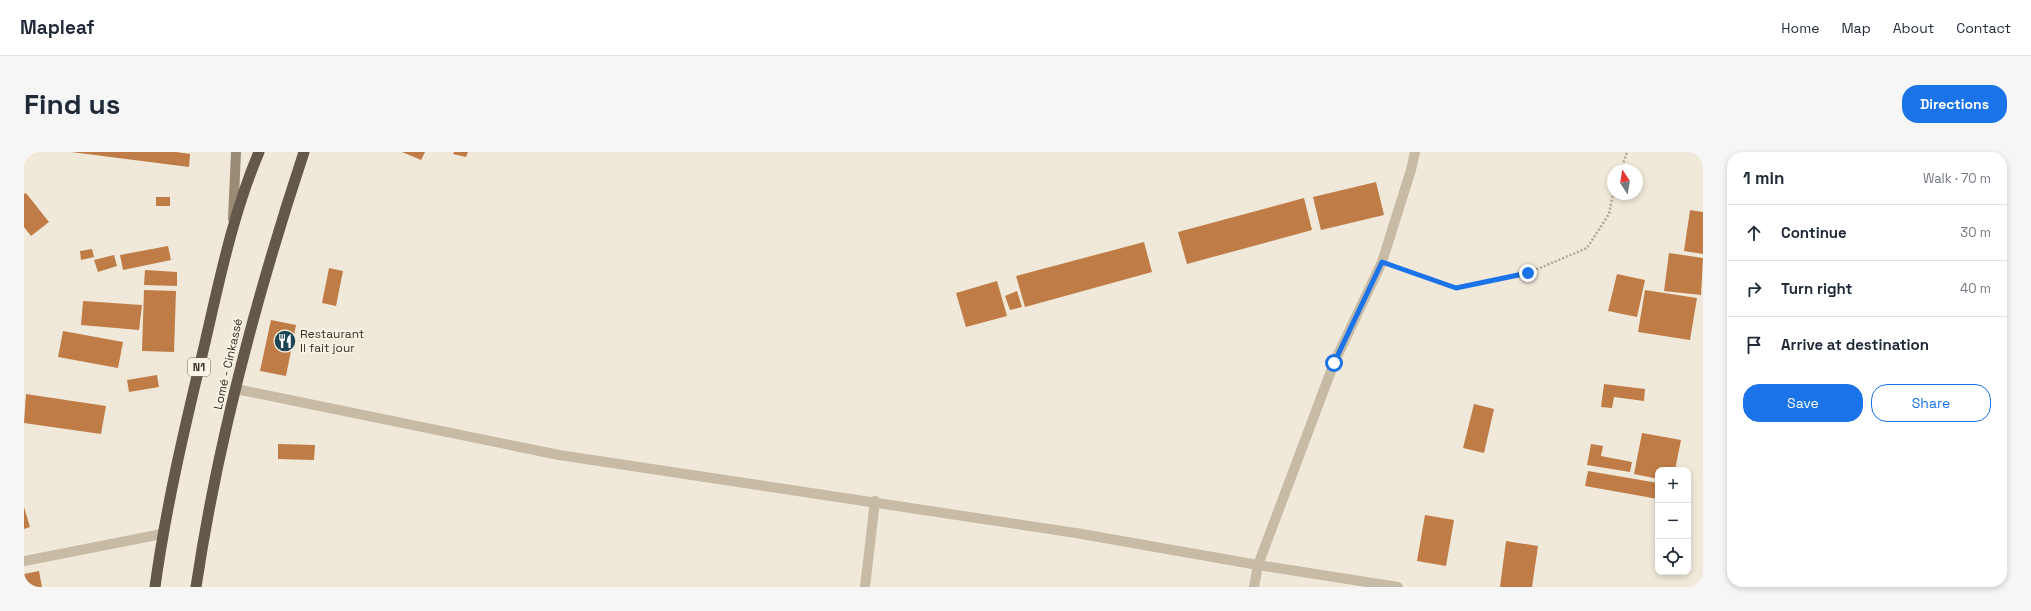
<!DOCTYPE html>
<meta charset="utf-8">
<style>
:root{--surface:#fff;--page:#f6f6f7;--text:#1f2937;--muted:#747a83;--line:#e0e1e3;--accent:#1a73e8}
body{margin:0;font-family:"Space Grotesk",sans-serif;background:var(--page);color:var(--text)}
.controls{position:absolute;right:12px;bottom:12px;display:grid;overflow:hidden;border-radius:8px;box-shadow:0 2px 6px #0003}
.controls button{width:36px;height:36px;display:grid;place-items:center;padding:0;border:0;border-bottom:1px solid var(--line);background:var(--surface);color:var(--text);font:20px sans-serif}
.compass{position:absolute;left:1583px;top:12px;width:36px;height:36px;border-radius:50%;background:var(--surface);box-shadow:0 2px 6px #0003;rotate:348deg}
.stop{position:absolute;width:12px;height:12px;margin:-9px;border:3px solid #1a73e8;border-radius:50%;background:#fff}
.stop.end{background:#1a73e8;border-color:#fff;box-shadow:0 1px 4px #0008}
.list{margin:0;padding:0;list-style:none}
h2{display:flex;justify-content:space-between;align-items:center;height:52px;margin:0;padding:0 16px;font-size:17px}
h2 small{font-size:13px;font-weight:400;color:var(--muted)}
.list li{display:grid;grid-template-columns:26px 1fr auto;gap:12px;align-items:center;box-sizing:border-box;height:56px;padding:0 16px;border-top:1px solid var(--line)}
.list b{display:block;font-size:15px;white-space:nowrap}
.list em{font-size:13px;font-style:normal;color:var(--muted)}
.actions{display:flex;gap:8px;padding:12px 16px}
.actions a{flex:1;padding:9px 0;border:1px solid var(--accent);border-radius:16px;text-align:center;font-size:14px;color:var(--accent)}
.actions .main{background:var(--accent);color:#fff}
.icon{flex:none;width:22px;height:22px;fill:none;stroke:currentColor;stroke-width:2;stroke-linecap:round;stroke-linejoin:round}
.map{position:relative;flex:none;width:1679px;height:435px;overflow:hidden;border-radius:16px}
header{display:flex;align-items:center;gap:24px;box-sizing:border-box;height:56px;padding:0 20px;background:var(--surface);border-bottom:1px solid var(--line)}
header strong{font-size:19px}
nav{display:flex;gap:22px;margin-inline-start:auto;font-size:14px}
.intro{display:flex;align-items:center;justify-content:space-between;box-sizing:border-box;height:96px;padding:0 24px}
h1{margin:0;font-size:28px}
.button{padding:10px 18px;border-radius:16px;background:var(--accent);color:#fff;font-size:14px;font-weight:700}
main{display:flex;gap:24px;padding:0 24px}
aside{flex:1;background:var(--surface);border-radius:16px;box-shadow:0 2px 6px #0003}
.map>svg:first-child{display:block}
.building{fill:#c07c46}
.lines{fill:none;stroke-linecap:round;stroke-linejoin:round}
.path{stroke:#b3a690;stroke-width:2.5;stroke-dasharray:2 2;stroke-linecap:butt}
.minor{stroke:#c7bba6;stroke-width:10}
.secondary{stroke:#9a8b77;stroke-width:10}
.trunk{stroke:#64584b;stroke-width:11}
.route{stroke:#1a73e8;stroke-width:5}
.labels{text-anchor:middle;stroke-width:3.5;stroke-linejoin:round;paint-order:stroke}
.shield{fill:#f8f3e5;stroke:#6e685f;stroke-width:1}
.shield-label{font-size:11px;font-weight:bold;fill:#332d26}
.poi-label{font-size:12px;fill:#332d26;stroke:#f8f3e5;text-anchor:start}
.street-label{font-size:12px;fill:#332d26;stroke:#f8f3e5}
</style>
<header>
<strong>Mapleaf</strong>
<nav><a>Home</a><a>Map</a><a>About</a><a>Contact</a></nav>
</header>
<div class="intro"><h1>Find us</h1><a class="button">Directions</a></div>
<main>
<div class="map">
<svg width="1679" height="435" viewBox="0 0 1679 435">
<rect width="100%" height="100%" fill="#f0e9d9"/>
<!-- building -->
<g class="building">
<polygon points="47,0 152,0 166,2 165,15"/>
<polygon points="378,0 401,0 397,8"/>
<polygon points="430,0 444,0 442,5 429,2"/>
<polygon points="1352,30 1360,63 1297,78 1289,45"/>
<polygon points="2,41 25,70 7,84 0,75 0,42"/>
<rect x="132" y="45" width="14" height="9"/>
<polygon points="1280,46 1288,78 1163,112 1154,80"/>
<polygon points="1666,58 1679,60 1679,102 1660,99"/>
<polygon points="1120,90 1128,120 1001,155 992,124"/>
<polygon points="144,94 147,108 99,118 96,103"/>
<polygon points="68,97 70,105 57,108 56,99"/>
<polygon points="1645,101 1679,106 1677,143 1640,139"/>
<polygon points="90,103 93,114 74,120 70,108"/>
<polygon points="305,116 319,119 312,154 298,151"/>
<polygon points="121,118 153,120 153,134 120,133"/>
<polygon points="1593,122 1621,128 1613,165 1584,159"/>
<polygon points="973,129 983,164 942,175 932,141"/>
<polygon points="120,138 152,139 150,200 118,199"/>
<polygon points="1621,138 1673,146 1666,188 1614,180"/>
<polygon points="993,139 998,155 986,158 981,144"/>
<polygon points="59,149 118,153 115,178 57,173"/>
<polygon points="247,168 272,173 262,224 236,219"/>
<polygon points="39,179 99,190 94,216 34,205"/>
<polygon points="133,223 135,235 105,240 103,228"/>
<polygon points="1580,232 1621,237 1620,249 1590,245 1588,256 1577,255"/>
<polygon points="2,242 82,254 77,282 0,271"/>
<polygon points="1450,252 1470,257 1460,301 1439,296"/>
<polygon points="1618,281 1657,288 1651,318 1634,318 1634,327 1610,322"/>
<polygon points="254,292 291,293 290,308 254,307"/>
<polygon points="1567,292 1579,294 1577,304 1608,310 1606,320 1563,313"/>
<polygon points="1564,319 1634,331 1634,347 1561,334"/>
<polygon points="0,355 6,375 0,377"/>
<polygon points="1401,363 1430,368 1422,414 1393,409"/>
<polygon points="1482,389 1514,394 1508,435 1476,435"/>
<polygon points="15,419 18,435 0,435 0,422"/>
</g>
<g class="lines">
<!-- path -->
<g class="path">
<polyline points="1597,18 1603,0"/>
<polyline points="1374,116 1432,136 1504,121 1563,96 1585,62 1589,42"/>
</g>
<!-- minor -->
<g class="minor">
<polyline points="212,237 535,303 1052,381 1234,413 1374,435"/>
<polyline points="0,409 138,382"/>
<polyline points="841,435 851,349"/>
<polyline points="1230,435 1234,413 1310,211 1358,110 1387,18 1391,0"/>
</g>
<!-- secondary -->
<polyline class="secondary" points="209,67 212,0"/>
<!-- trunk -->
<g class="trunk">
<path d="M131,435C142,354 161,274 180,195C195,130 209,61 235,0"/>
<path d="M172,435C194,287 233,142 280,0"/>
</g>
</g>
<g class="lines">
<!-- route -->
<polyline class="route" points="1310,211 1358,110 1432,136 1504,121"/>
</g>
<!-- icons -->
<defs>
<g id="restaurant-disc" transform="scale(1.15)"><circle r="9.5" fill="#1e4552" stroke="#f8f3e5"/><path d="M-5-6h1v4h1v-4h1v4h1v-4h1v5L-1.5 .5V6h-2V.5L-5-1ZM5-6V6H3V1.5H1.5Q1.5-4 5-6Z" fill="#fff"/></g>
</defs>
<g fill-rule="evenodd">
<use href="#restaurant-disc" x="261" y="189"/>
</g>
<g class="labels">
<!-- shield labels -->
<rect class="shield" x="164" y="206" width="22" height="18" rx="3"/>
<g class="shield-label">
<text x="175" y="219">N1</text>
</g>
<!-- poi labels -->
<g class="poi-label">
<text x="276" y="186">Restaurant<tspan x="276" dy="14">Il fait jour</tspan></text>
</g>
<!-- street labels -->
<g class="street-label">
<text transform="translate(204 212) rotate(-77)" y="4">Lomé - Cinkassé</text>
</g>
</g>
</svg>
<div class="controls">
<button>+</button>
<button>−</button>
<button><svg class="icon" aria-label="locate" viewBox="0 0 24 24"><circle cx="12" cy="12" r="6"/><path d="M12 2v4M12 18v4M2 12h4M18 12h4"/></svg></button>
</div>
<svg class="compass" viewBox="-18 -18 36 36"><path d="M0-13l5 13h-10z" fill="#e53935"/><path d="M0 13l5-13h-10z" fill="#747a83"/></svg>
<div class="stop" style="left:1310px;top:211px"></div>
<div class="stop end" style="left:1504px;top:121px"></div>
</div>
<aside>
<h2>1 min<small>Walk · 70 m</small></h2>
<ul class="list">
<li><svg class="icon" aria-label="ahead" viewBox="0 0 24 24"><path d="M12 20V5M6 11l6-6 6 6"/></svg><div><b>Continue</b></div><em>30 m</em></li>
<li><svg class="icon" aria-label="right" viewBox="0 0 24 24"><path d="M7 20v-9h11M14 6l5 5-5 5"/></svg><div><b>Turn right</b></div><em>40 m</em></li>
<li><svg class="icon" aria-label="arrive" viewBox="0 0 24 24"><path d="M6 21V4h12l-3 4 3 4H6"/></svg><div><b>Arrive at destination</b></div></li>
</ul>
<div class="actions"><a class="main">Save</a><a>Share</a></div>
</aside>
</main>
